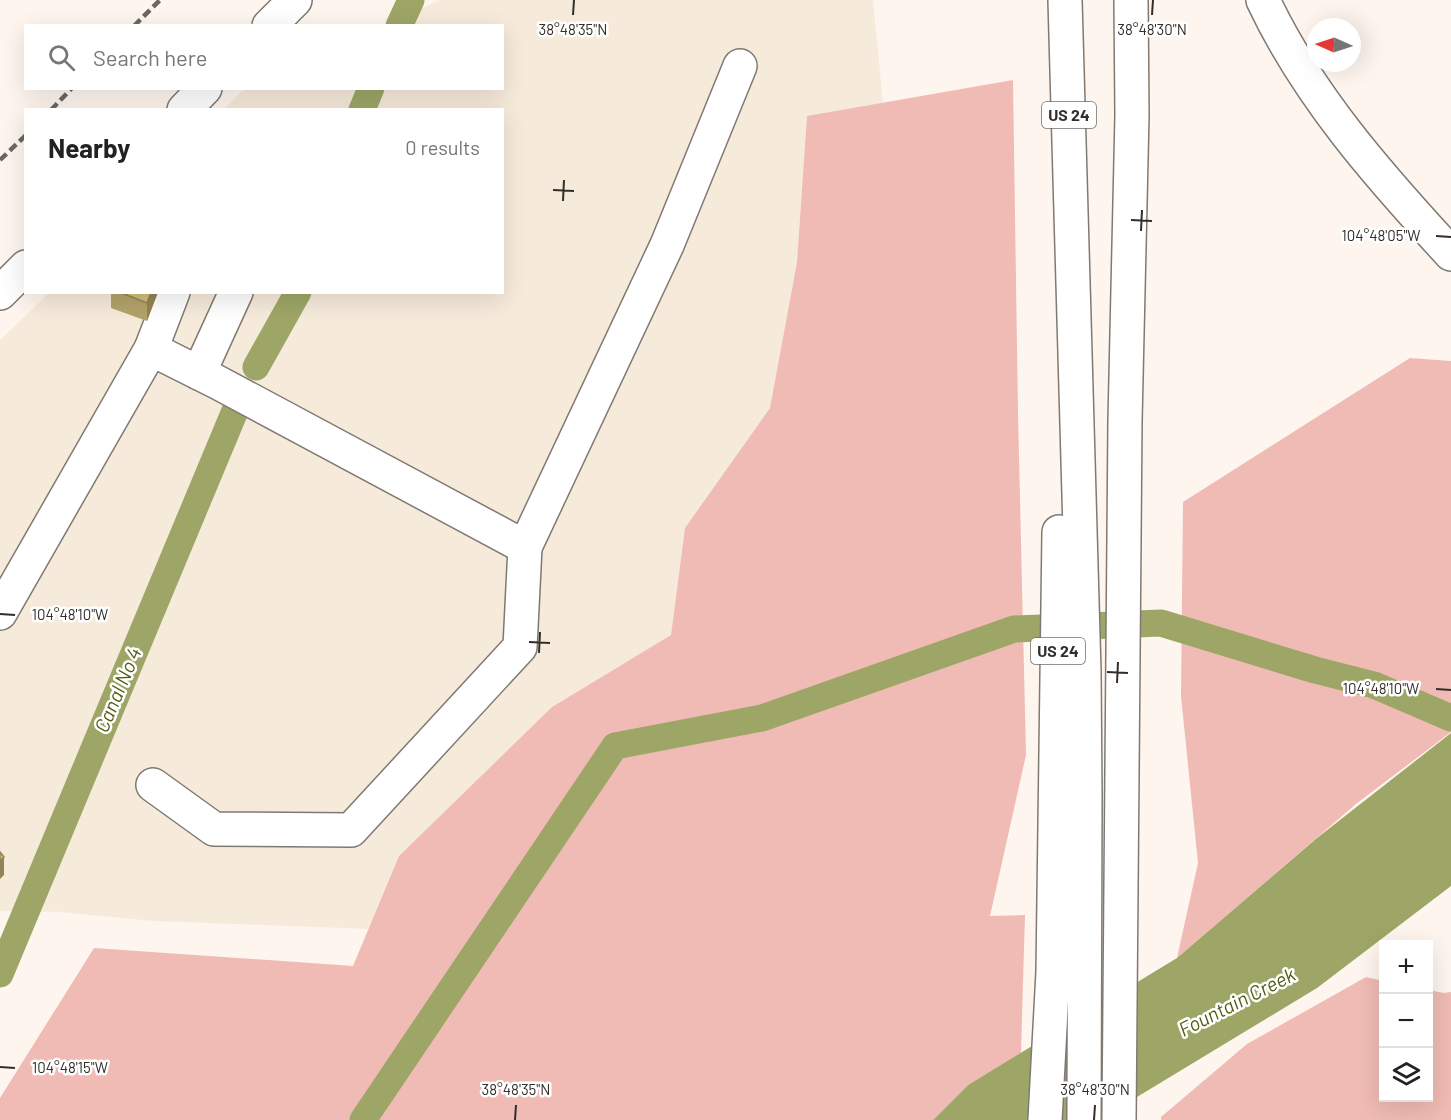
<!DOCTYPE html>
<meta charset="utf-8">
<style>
:root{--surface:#fff;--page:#f2f2f2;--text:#222;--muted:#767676;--line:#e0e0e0}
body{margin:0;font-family:Barlow,sans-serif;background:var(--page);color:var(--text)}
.controls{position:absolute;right:18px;bottom:18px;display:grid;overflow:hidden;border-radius:0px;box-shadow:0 6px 24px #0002}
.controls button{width:54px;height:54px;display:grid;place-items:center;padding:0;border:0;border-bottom:2px solid var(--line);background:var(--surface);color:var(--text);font:30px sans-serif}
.compass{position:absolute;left:1307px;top:18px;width:54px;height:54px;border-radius:50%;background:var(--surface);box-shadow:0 6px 24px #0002;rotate:273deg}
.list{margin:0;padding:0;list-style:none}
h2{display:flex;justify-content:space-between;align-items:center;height:78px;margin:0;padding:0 24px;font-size:26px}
h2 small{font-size:20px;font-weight:400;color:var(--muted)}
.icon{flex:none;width:33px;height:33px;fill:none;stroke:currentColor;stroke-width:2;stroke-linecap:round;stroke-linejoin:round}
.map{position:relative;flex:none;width:1451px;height:1120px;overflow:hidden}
.search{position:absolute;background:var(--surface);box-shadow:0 6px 24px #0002;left:24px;top:24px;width:480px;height:66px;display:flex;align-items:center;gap:15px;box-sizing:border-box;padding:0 21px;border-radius:0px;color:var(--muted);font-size:22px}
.panel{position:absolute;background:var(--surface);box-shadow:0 6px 24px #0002;left:24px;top:108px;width:480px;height:186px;border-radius:0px}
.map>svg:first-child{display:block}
.built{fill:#f6eadb}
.green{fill:#efbbb4}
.water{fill:#9da666}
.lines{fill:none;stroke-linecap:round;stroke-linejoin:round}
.canal{stroke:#9da666;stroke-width:27}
.minor-casing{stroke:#807972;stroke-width:36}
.highway-casing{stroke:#807972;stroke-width:36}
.minor{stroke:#fff;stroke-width:33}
.highway{stroke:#fff;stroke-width:33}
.rail{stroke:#6b6762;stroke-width:4.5;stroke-dasharray:9 4.5;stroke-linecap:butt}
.wall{fill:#b3a36a}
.shaded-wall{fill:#928456}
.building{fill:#d0bd7b;stroke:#928456;stroke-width:1.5}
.ticks{fill:none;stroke:#312e2b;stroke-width:2}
.labels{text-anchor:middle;stroke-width:5;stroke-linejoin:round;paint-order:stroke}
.shield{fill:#fff;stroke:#6f6d6b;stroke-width:1.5}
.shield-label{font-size:16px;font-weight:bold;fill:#312e2b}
.water-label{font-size:20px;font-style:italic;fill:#545c11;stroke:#fff}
.ticks-label{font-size:15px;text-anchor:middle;fill:#312e2b;stroke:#fff;stroke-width:5;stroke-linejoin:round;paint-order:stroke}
</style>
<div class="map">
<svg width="1451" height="1120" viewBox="0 0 1451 1120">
<rect width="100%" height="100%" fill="#fef6ee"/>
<!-- built -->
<polygon class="built" points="440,0 873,0 883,103 807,117 797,262 770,408 685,528 671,635 552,707 399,856 368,929 153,921 61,912 0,911 0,340 49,293 502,292 502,110 224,109 241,92 249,89 502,88 502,26 385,25"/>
<!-- green -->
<g class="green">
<polygon points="1013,80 1018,414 1026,755 990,916 1025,915 1021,1053 968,1085 933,1120 0,1120 0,1098 94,948 353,966 399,856 552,707 671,635 685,528 770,408 797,262 807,116"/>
<polygon points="1410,358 1451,361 1451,732 1356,804 1177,958 1198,863 1181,696 1183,502"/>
<polygon points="1366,977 1383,981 1384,1098 1428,1098 1429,990 1444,993 1451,992 1451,1120 1161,1120 1161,1117 1247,1044"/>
</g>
<!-- water -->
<polygon class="water" points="1451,733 1451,886 1317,988 1099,1120 933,1120 968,1085 1177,958 1317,838"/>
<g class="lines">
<!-- canal -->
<g class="canal">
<polyline points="399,26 411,0"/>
<polyline points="362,110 371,88"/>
<polyline points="256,367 298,292"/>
<polyline points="0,974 237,406"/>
<polyline points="363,1120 615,746 762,718 1014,629 1161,623 1315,670 1374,685 1451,718"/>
</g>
<!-- minor casing -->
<g class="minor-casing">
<g id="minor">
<polyline points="269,26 295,0"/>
<polyline points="184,110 205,88"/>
<polyline points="0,293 26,267"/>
<polyline points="151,349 173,292"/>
<polyline points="199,373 236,292"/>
<polyline points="0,613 151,349 217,382 525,547 667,245 740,66"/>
<polyline points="153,785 214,829 351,830 520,647 525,547"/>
</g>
</g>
<!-- highway casing -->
<g class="highway-casing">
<g id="highway">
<polyline points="1065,0 1084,672 1085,796 1084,1120"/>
<path d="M1263,0C1308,96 1380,177 1451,254"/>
<polyline points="1045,1120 1053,972 1059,532"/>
<polyline points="1119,1120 1125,421 1132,115 1131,0"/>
</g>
</g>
<!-- minor -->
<use href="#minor" class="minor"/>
<!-- highway -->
<use href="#highway" class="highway"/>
<!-- rail -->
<g class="rail">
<polyline points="134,26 160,0"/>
<polyline points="51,110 72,88"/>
<polyline points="0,160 26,135"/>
</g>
</g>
<!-- wall -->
<polygon class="wall" points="111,292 158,292 147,321 111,308"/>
<!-- shaded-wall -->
<g class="shaded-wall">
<polygon points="151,292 158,292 147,321 147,303"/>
<polygon points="4,857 4,875 0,879 0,861"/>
</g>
<!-- building -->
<g class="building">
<polygon points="119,292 151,292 147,303"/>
<polygon points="0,852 4,857 0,861"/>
</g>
<!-- ticks -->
<path class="ticks" d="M573,15L574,0M1152,15L1153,0M553,190L574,191M563,201L564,180M1131,220L1152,221M1141,231L1142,210M1436,236L1451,237M0,614L15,615M529,642L550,643M539,653L540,632M1107,672L1128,673M1117,683L1118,662M1436,689L1451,690M0,1067L15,1068M515,1120L516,1105M1094,1120L1095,1105"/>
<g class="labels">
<!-- shield labels -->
<g class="shield">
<rect x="1042" y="102" width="54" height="26" rx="4.5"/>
<rect x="1031" y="638" width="54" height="26" rx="4.5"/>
</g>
<g class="shield-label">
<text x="1069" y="121">US 24</text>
<text x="1058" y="657">US 24</text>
</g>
<!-- water labels -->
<g class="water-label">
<text transform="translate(118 690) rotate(-67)" y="7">Canal No 4</text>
<text transform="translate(1237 1002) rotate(-27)" y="7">Fountain Creek</text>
</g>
</g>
<g class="ticks-label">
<text x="573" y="35">38°48'35"N</text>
<text x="1152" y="35">38°48'30"N</text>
<text x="1381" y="241">104°48'05"W</text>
<text x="70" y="620">104°48'10"W</text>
<text x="1381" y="694">104°48'10"W</text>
<text x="70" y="1073">104°48'15"W</text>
<text x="516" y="1095">38°48'35"N</text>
<text x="1095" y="1095">38°48'30"N</text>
</g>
</svg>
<div class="controls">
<button>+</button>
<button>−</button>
<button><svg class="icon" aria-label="layers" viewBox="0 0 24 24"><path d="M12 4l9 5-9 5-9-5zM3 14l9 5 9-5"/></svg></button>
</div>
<svg class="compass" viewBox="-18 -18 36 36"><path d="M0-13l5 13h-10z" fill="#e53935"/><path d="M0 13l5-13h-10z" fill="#767676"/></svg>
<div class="search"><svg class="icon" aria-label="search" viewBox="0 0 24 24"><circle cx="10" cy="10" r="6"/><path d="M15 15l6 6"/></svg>Search here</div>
<section class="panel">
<h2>Nearby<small>0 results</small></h2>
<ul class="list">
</ul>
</section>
</div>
